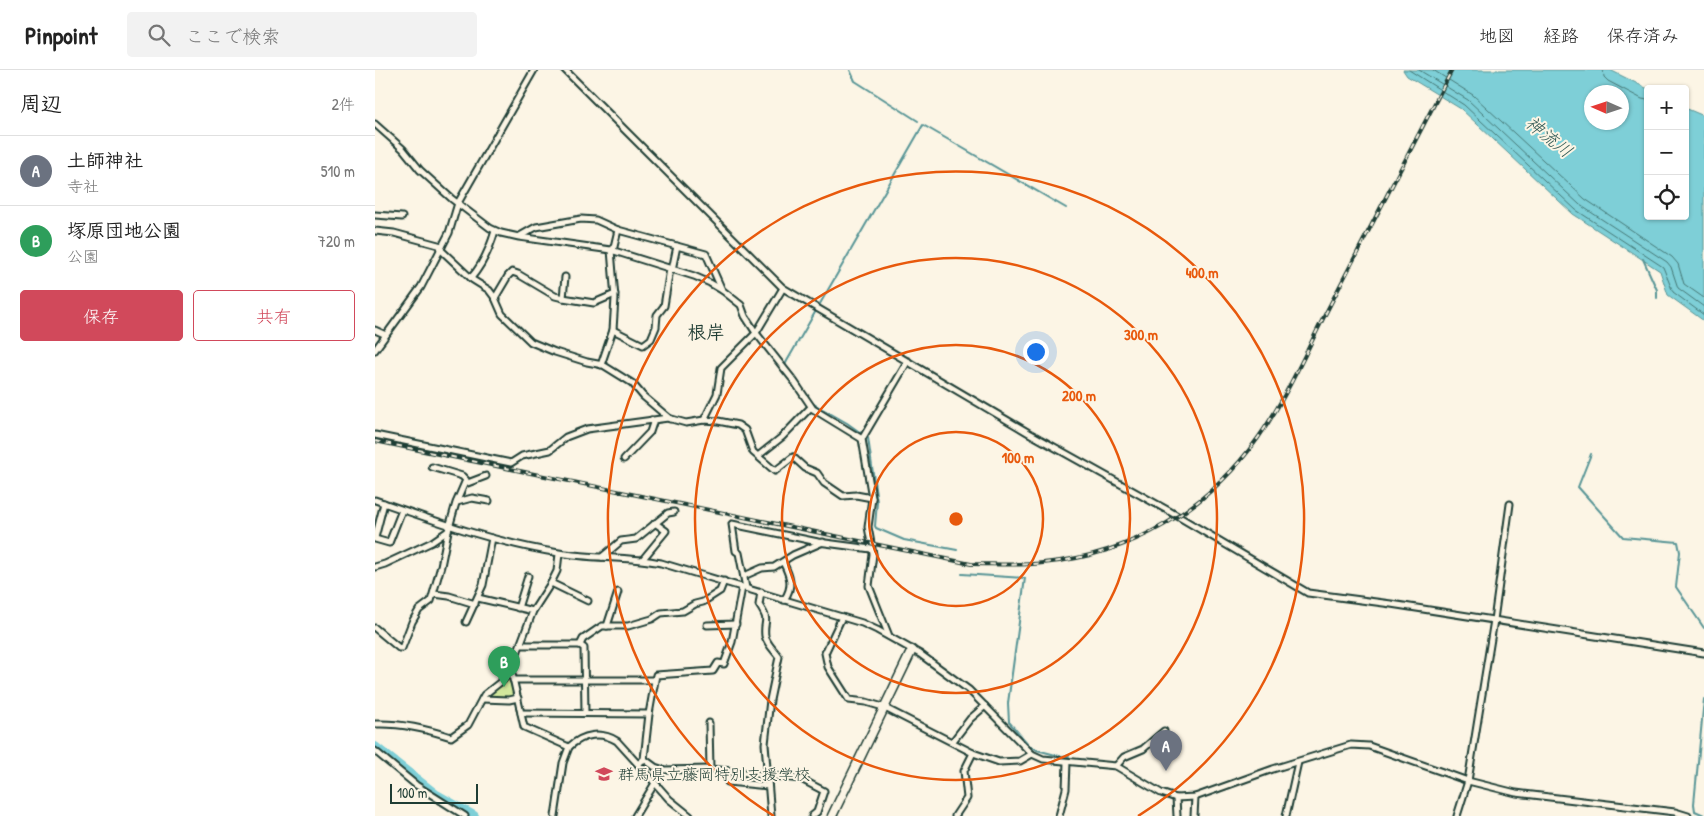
<!DOCTYPE html>
<html lang="ja">
<meta charset="utf-8">
<style>
:root{--surface:#fff;--page:#f2f2f2;--text:#222;--muted:#767676;--line:#e0e0e0;--accent:#d1495b}
body{margin:0;font-family:"Patrick Hand","Klee One",sans-serif;background:var(--page);color:var(--text)}
.controls{position:absolute;right:15px;top:15px;display:grid;overflow:hidden;border-radius:5px;box-shadow:0 1px 4px #0004}
.controls button{width:45px;height:45px;display:grid;place-items:center;padding:0;border:0;border-bottom:1px solid var(--line);background:var(--surface);color:var(--text);font:25px sans-serif}
.compass{position:absolute;left:1209px;top:15px;width:45px;height:45px;border-radius:50%;background:var(--surface);box-shadow:0 1px 4px #0004;rotate:273deg}
.scale{position:absolute;left:15px;bottom:12px;width:88px;box-sizing:border-box;padding-left:5px;border:2px solid #1f3d34;border-top:0;font-size:14px;line-height:18px;white-space:nowrap;color:#1f3d34;-webkit-text-stroke:4px #fcf5e5;paint-order:stroke}
.you{position:absolute;left:660px;top:281px;width:18px;height:18px;margin:-12px;border:4px solid #fff;border-radius:50%;background:#1a73e8;box-shadow:0 0 0 8px #1a73e833}
.badge{display:grid;place-items:center;width:32px;height:32px;border-radius:50%;background:var(--accent);color:#fff;font-size:16px;font-weight:700}
.pin{position:absolute;translate:-50% -41px;filter:drop-shadow(0 1px 2px #0008)}
.pin::after{content:'';position:absolute;top:26px;width:18px;height:15px;background:inherit;clip-path:polygon(0 0,100% 0,50% 100%)}
.list{margin:0;padding:0;list-style:none}
h2{display:flex;justify-content:space-between;align-items:center;height:65px;margin:0;padding:0 20px;font-size:21px}
h2 small{font-size:16px;font-weight:400;color:var(--muted)}
.list li{display:grid;grid-template-columns:32px 1fr auto;gap:15px;align-items:center;box-sizing:border-box;height:70px;padding:0 20px;border-top:1px solid var(--line)}
.list b{display:block;font-size:19px;white-space:nowrap}
.list p{margin:0;font-size:16px;white-space:nowrap;color:var(--muted)}
.list em{font-size:16px;font-style:normal;color:var(--muted)}
.actions{display:flex;gap:10px;padding:15px 20px}
.actions a{flex:1;padding:11px 0;border:1px solid var(--accent);border-radius:5px;text-align:center;font-size:18px;color:var(--accent)}
.actions .main{background:var(--accent);color:#fff}
.icon{flex:none;width:28px;height:28px;fill:none;stroke:currentColor;stroke-width:2;stroke-linecap:round;stroke-linejoin:round}
.map{position:relative;flex:none;width:1329px;height:746px;overflow:hidden}
header{display:flex;align-items:center;gap:30px;box-sizing:border-box;height:70px;padding:0 25px;background:var(--surface);border-bottom:1px solid var(--line)}
header strong{font-size:24px}
nav{display:flex;gap:28px;margin-inline-start:auto;font-size:18px}
.search{width:350px;height:45px;background:var(--page);display:flex;align-items:center;gap:12px;box-sizing:border-box;padding:0 18px;border-radius:5px;color:var(--muted);font-size:19px}
main{display:flex}
aside{flex:1;background:var(--surface)}
.map>svg:first-child{display:block}
.green{fill:#d3e89c;stroke:#799268}
.water{fill:#7ecfd7;stroke:#589596;fill-rule:evenodd}
.pier{fill:#fcf5e5}
.lines{fill:none;stroke-linecap:round;stroke-linejoin:round}
.shore{stroke:#457775;stroke-width:1}
.stream{stroke:#589596;stroke-width:2}
.river{stroke:#7ecfd7;stroke-width:10}
.street-casing{stroke:#1f3d34;stroke-width:9}
.secondary-casing{stroke:#1f3d34;stroke-width:11}
.street{stroke:#fcf5e5;stroke-width:5}
.secondary{stroke:#fcf5e5;stroke-width:8}
.rail-casing{stroke:#1f3d34;stroke-width:4}
.rail{stroke:#fcf5e5;stroke-width:2;stroke-dasharray:5.5;stroke-linecap:butt}
.ring{fill:none;stroke:#e8590c;stroke-width:2.5}
.labels{text-anchor:middle;stroke-width:4;stroke-linejoin:round;paint-order:stroke}
.poi-label{font-size:16px;fill:#1f3d34;stroke:#fcf5e5;text-anchor:start}
.water-label{font-size:18px;font-style:italic;fill:#325a55;stroke:#fcf5e5}
.quarter-label{font-size:19px;font-weight:bold;fill:#1f3d34;stroke:#fcf5e5}
.centre{fill:#e8590c;stroke:#fcf5e5;stroke-width:2.5}
.ring-label{font-size:15px;text-anchor:middle;font-weight:bold;fill:#e8590c;stroke:#fcf5e5;stroke-width:4;stroke-linejoin:round;paint-order:stroke}
</style>
<header>
<strong>Pinpoint</strong>
<div class="search"><svg class="icon" aria-label="search" viewBox="0 0 24 24"><circle cx="10" cy="10" r="6"/><path d="M15 15l6 6"/></svg>ここで検索</div>
<nav><a>地図</a><a>経路</a><a>保存済み</a></nav>
</header>
<main>
<aside>
<h2>周辺<small>2件</small></h2>
<ul class="list">
<li><span class="badge" style="background:#6b7280">A</span><div><b>土師神社</b><p>寺社</p></div><em>510 m</em></li>
<li><span class="badge" style="background:#2e9e5b">B</span><div><b>塚原団地公園</b><p>公園</p></div><em>720 m</em></li>
</ul>
<div class="actions"><a class="main">保存</a><a>共有</a></div>
</aside>
<div class="map">
<svg width="1329" height="746" viewBox="0 0 1329 746">
<rect width="100%" height="100%" fill="#fcf5e5"/>
<filter id="ink" filterUnits="userSpaceOnUse"><feTurbulence type="fractalNoise" baseFrequency=".02" numOctaves="2"/><feDisplacementMap in="SourceGraphic" scale="10" xChannelSelector="R" yChannelSelector="G"/><feConvolveMatrix kernelMatrix="1 2 1 2 8 2 1 2 1" color-interpolation-filters="sRGB"/></filter>
<g filter="url(#ink)">
<!-- green -->
<path class="green" d="M133,606L139,626L132,628L110,627C118,620 128,615 133,606Z"/>
<!-- water -->
<path class="water" d="M1028,0H1235L1273,19V146H1310V38L1329,46V251L1293,225L1285,201L1198,144L1086,39L1032,6ZM1216,22H1246V52H1216Z"/>
<!-- pier -->
<polygon class="pier" points="1075,0 1079,0 1064,29 1061,27"/>
<g class="lines">
<!-- shore -->
<g class="shore">
<polyline points="1034,0 1089,35 1201,140 1288,197 1298,222 1329,245"/>
<polyline points="1044,0 1093,30 1205,135 1292,192 1296,197 1303,218 1329,237"/>
<polyline points="1058,0 1098,25 1210,129 1297,187 1303,194 1309,214 1329,228"/>
<polyline points="1228,0 1229,7 1233,11 1267,29 1273,30"/>
</g>
<!-- stream -->
<g class="stream">
<polyline points="475,0 480,11 543,51"/>
<polyline points="1268,189 1282,220 1282,228"/>
<polyline points="428,320 410,295 412,291 548,55 691,138"/>
<polyline points="437,333 472,353 493,368 502,432 500,456 501,458 529,470 582,480"/>
<polyline points="1216,384 1203,417 1248,467 1303,472 1305,482 1301,517 1329,558"/>
<polyline points="587,504 650,508 633,633 634,652 654,675 662,680 688,687 694,686"/>
<polyline points="1329,629 1319,734 1320,741 1329,745"/>
</g>
<!-- river -->
<polyline class="river" points="0,677 60,724 99,746"/>
<!-- street casing -->
<g class="street-casing">
<g id="street">
<polyline points="190,0 408,218 654,363 794,441 933,523 1016,534 1329,583"/>
<polyline points="0,54 28,79 45,100 77,129 115,158 126,163 144,167 236,180 319,206 335,213 347,220 366,235 370,246 381,263 419,311 438,339 487,369"/>
<polyline points="0,145 27,147"/>
<polyline points="0,161 19,163 67,176"/>
<polyline points="145,166 161,157 206,149 221,150 243,160 331,184 347,220"/>
<polyline points="65,179 98,210 114,220 120,228 127,244 156,272 180,282 212,292 228,295 257,313 268,326 295,349"/>
<polyline points="238,181 243,160"/>
<polyline points="297,200 302,176"/>
<path d="M96,208C108,194 115,178 120,161"/>
<polyline points="120,228 133,206 137,202 143,204 180,226 188,228 219,233 240,224"/>
<polyline points="188,228 190,207"/>
<polyline points="0,260 11,265"/>
<polyline points="238,260 268,275 276,269 281,257 282,245 289,236 295,199"/>
<polyline points="0,280 46,217 74,163 83,133 159,0"/>
<polyline points="226,295 238,260 240,228 236,180"/>
<polyline points="329,350 342,324 346,298 381,263 408,218"/>
<polyline points="0,365 136,393 147,386 175,380 191,367 212,359 293,348 311,353 329,350 343,351 363,355 370,360 378,382 400,401 418,387 430,398 442,403 449,413 468,426 481,425 497,428"/>
<polyline points="383,386 407,367 436,337"/>
<polyline points="249,389 275,362 278,353 276,350"/>
<polyline points="90,414 111,406"/>
<path d="M0,430C60,451 121,473 184,483C217,489 252,486 286,493L487,553L502,560L545,584L594,620L657,684L668,689L741,696L786,723L801,728L820,727L898,699L976,675L994,676L1093,711L1141,723L1300,742L1313,746"/>
<polyline points="82,432 97,428 114,431"/>
<polyline points="0,468 9,433"/>
<polyline points="0,469 14,473 27,440"/>
<polyline points="227,487 246,471 261,469 293,443 299,442"/>
<polyline points="268,489 291,461 280,453"/>
<path d="M408,492C415,506 419,516 409,530"/>
<polyline points="0,497 10,494 57,472 73,461"/>
<polyline points="369,506 387,498 399,497 418,485 448,472"/>
<polyline points="176,513 213,531"/>
<polyline points="371,518 364,483 361,481 357,454 443,472 496,479"/>
<path d="M386,522L384,535C396,553 388,549 390,566C392,574 399,580 404,587L395,630L390,674L396,746"/>
<polyline points="59,524 74,526 100,534"/>
<polyline points="103,528 158,541"/>
<polyline points="143,538 153,506"/>
<polyline points="467,547 450,583 453,597 474,630 491,632 508,637 598,683 624,692 645,691 657,684"/>
<polyline points="91,552 108,515 117,468"/>
<polyline points="332,555 361,554"/>
<polyline points="232,556 243,522"/>
<polyline points="0,558 24,578 27,578 37,552 44,540 56,531 66,496 73,461 81,433 91,410 87,406 57,397"/>
<polyline points="514,566 494,516 498,484 493,457 497,428 487,369 533,291"/>
<polyline points="146,575 205,575 208,569 227,556 253,556 277,549 286,543 308,541 320,534 328,532 345,521 349,511"/>
<polyline points="205,575 209,578 210,643"/>
<polyline points="136,599 149,657 194,677 188,693 180,746"/>
<polyline points="138,610 279,610"/>
<polyline points="107,629 134,630 143,628"/>
<polyline points="146,643 274,644"/>
<polyline points="334,653 335,699"/>
<path d="M0,654C26,653 52,659 76,667L93,655L109,625L128,610L136,599L158,541L176,513L182,501L184,484"/>
<polyline points="578,671 595,649 610,636"/>
<path d="M194,677C208,664 226,661 242,671L280,713L260,746"/>
<polyline points="0,681 41,715 90,746"/>
<polyline points="269,689 280,697 289,700 335,699 426,709 449,721 442,742 437,746"/>
<polyline points="263,694 269,689 274,644 281,605 338,601 343,593 349,594 357,572 367,517"/>
<polyline points="741,696 749,687 768,679 789,661"/>
<polyline points="352,700 353,712 393,716"/>
<polyline points="280,713 294,729 315,746"/>
<polyline points="801,728 802,746"/>
<polyline points="580,746 592,728 589,701 598,683"/>
<polyline points="684,746 691,719 692,692"/>
<polyline points="819,746 820,727"/>
<polyline points="911,746 923,692"/>
<polyline points="1082,746 1093,711 1119,550 1135,434"/>
</g>
</g>
<!-- secondary casing -->
<g class="secondary-casing">
<polyline id="secondary" points="457,746 537,580"/>
</g>
<!-- street -->
<use href="#street" class="street"/>
<!-- secondary -->
<use href="#secondary" class="secondary"/>
<!-- rail casing -->
<g class="rail-casing">
<path id="rail" d="M0,371L596,494C620,494 644,496 668,493C756,485 832,440 883,368C912,327 932,279 955,235C996,157 1036,78 1077,0"/>
</g>
<!-- rail -->
<use href="#rail" class="rail"/>
</g>
</g>
<!-- distance rings -->
<g class="ring">
<circle cx="581" cy="449" r="87"/>
<circle cx="581" cy="449" r="174"/>
<circle cx="581" cy="449" r="261"/>
<path d="M399 746A348 348 0 1 1 763 746"/>
</g>
<!-- icons -->
<defs>
<g id="school-bare" transform="scale(1.35)"><path d="M0-5L7-2L0 1L-7-2ZM-4 1L0 2.5L4 1V4Q0 6-4 4Z" fill="#d1495b" stroke="#fcf5e5" stroke-width="2.5" paint-order="stroke"/></g>
</defs>
<g fill-rule="evenodd">
<use href="#school-bare" x="229" y="704"/>
</g>
<g class="labels">
<!-- poi labels -->
<g class="poi-label">
<text x="243" y="710">群馬県立藤岡特別支援学校</text>
</g>
<!-- water labels -->
<g class="water-label">
<text transform="translate(1174 67) rotate(39)" y="6">神流川</text>
</g>
<!-- quarter labels -->
<g class="quarter-label">
<text x="331" y="269">根岸</text>
</g>
</g>
<circle cx="581" cy="449" r="8" class="centre"/>
<g class="ring-label">
<text x="827" y="208">400 m</text>
<text x="766" y="270">300 m</text>
<text x="704" y="331">200 m</text>
<text x="643" y="393">100 m</text>
</g>
</svg>
<div class="controls">
<button>+</button>
<button>−</button>
<button><svg class="icon" aria-label="locate" viewBox="0 0 24 24"><circle cx="12" cy="12" r="6"/><path d="M12 2v4M12 18v4M2 12h4M18 12h4"/></svg></button>
</div>
<svg class="compass" viewBox="-18 -18 36 36"><path d="M0-13l5 13h-10z" fill="#e53935"/><path d="M0 13l5-13h-10z" fill="#767676"/></svg>
<div class="scale">100 m</div>
<div class="you"></div>
<div class="pin badge" style="left:791px;top:701px;background:#6b7280">A</div>
<div class="pin badge" style="left:129px;top:617px;background:#2e9e5b">B</div>
</div>
</main>
